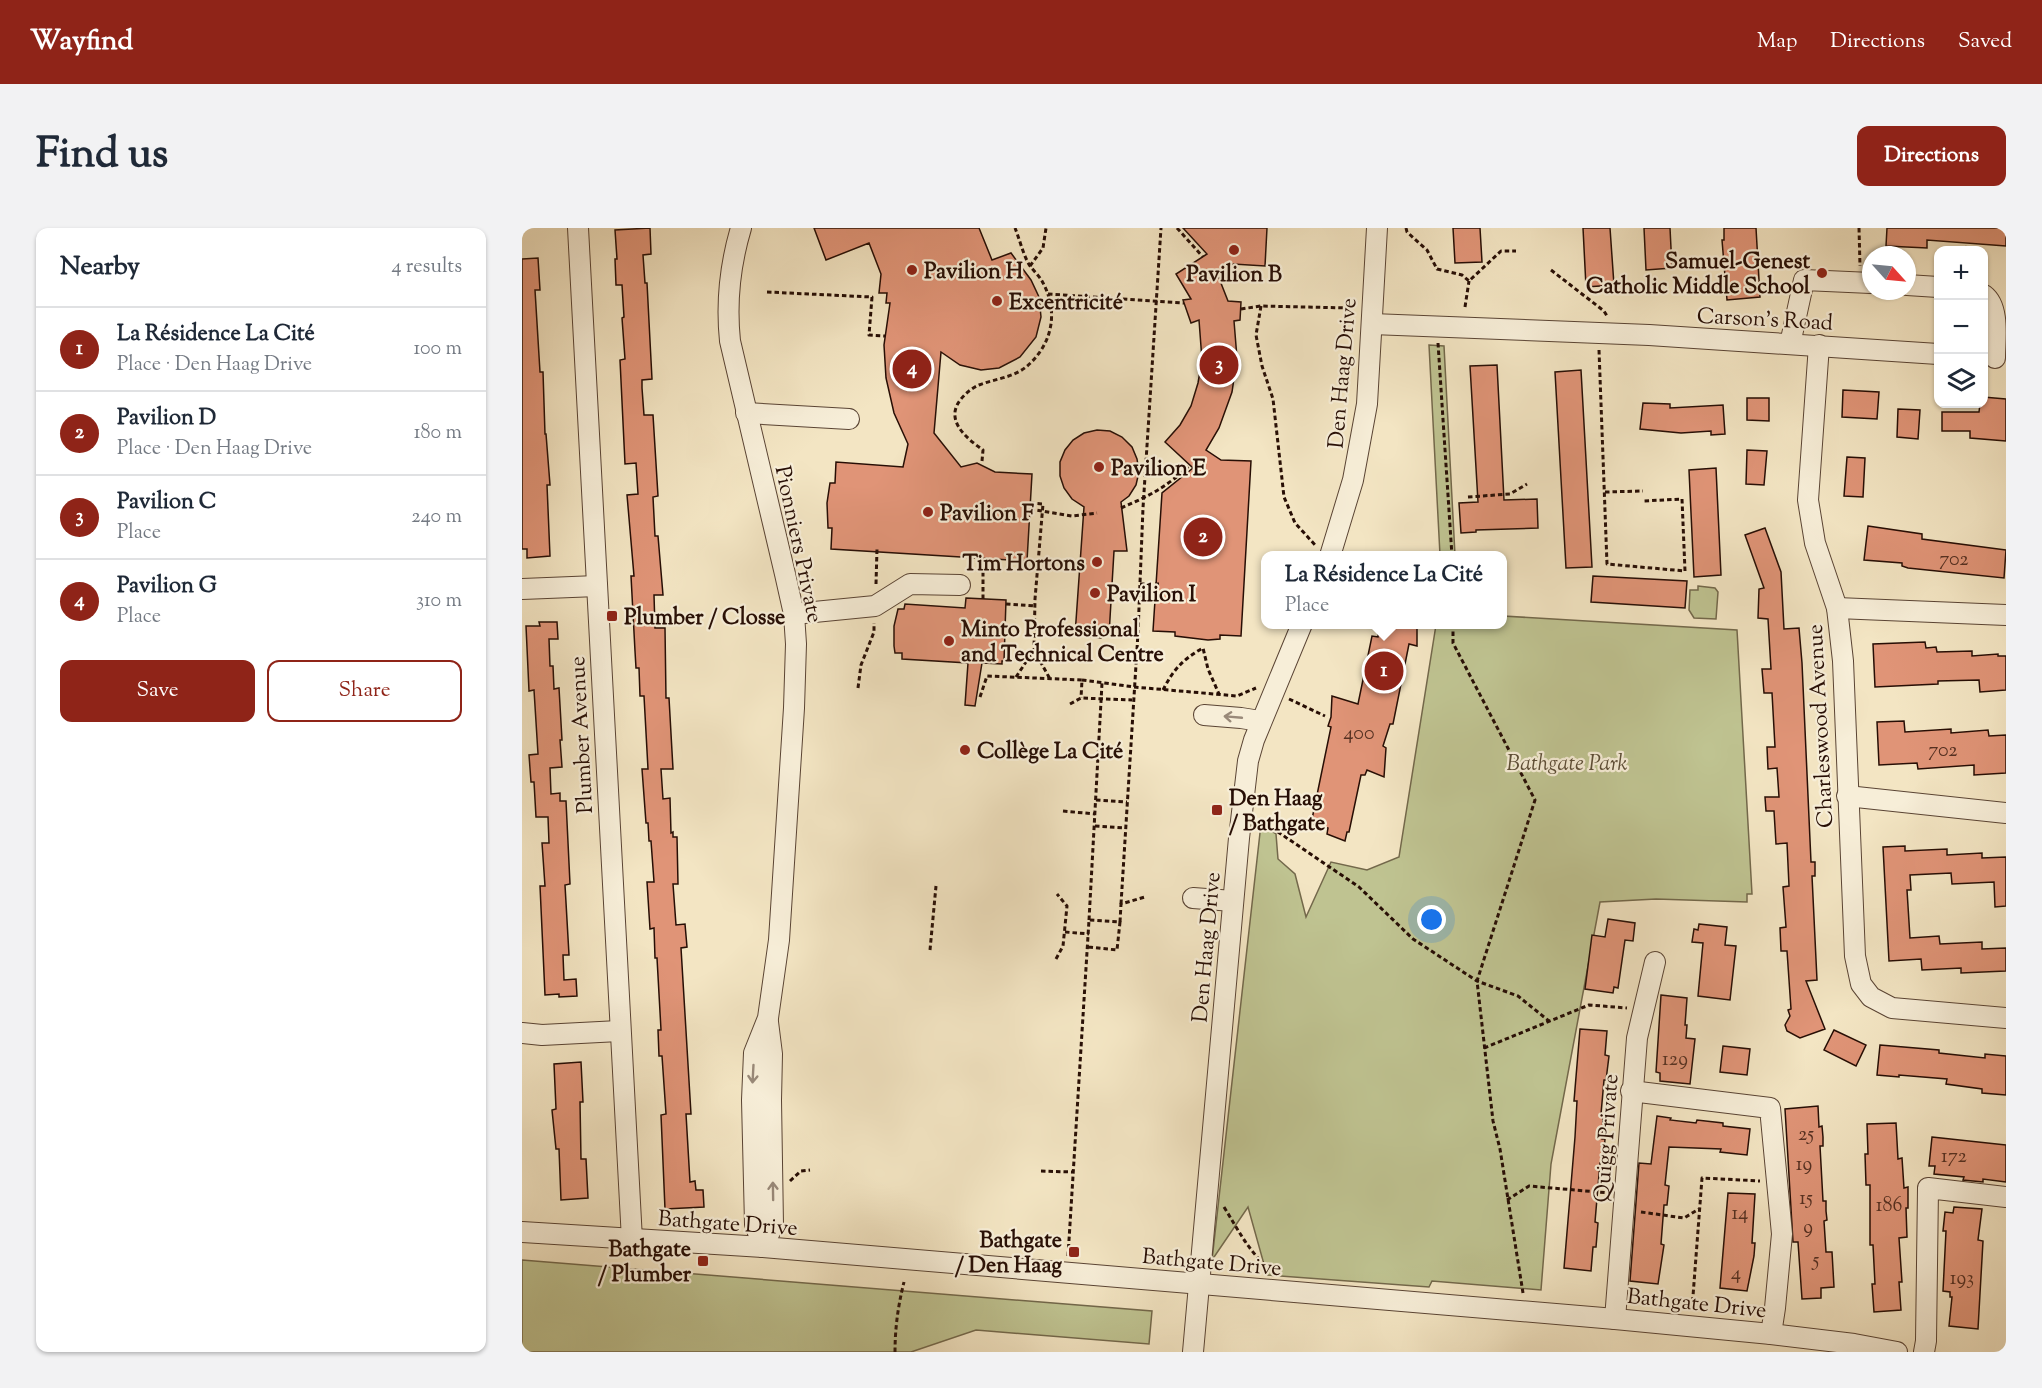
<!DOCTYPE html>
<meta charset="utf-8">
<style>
:root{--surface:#fff;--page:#f2f2f3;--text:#1f2937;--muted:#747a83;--line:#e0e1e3;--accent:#8f2418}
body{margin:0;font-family:"Sorts Mill Goudy",serif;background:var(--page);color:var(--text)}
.controls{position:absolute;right:18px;top:18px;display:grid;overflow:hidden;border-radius:12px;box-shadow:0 2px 4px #0004}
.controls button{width:54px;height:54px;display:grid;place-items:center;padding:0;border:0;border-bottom:2px solid var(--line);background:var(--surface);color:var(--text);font:30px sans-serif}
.compass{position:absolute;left:1340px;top:18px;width:54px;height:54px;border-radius:50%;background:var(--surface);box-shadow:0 2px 4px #0004;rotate:117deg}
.you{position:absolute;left:910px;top:692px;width:21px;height:21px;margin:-15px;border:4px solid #fff;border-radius:50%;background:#1a73e8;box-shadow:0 0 0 9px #1a73e833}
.badge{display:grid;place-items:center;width:39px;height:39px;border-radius:50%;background:var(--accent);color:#fff;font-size:20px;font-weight:700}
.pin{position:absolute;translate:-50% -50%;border:3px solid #fff;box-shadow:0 2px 6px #0006}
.popup{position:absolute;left:739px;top:323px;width:246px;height:78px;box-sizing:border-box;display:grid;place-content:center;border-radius:12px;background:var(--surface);filter:drop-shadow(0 2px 4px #0005);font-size:20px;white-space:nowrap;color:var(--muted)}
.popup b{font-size:22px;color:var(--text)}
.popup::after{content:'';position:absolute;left:50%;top:100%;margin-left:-12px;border:12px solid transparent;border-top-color:var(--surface)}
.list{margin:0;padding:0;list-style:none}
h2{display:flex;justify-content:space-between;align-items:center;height:78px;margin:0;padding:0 24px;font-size:26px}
h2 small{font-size:20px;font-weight:400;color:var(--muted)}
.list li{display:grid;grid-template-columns:39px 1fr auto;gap:18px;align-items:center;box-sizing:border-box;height:84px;padding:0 24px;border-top:2px solid var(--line)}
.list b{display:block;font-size:22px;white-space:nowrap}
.list p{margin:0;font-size:20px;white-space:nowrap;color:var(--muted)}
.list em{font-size:20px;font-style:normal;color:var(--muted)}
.actions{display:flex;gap:12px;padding:18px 24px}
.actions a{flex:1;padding:14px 0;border:2px solid var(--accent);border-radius:12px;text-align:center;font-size:21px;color:var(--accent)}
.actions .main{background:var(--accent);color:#fff}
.icon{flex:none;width:33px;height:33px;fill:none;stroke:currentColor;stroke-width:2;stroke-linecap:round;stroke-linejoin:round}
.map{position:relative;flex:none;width:1484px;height:1124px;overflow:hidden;border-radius:12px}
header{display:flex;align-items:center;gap:36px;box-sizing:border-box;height:84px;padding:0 30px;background:var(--accent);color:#fff}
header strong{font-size:28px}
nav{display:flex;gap:33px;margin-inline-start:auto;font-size:21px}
.intro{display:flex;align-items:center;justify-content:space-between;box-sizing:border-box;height:144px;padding:0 36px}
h1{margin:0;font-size:42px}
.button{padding:15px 27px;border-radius:12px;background:var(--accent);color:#fff;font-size:21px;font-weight:700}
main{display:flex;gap:36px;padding:0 36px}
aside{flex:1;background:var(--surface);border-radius:12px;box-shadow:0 2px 4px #0004}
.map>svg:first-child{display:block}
.green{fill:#bfc391;stroke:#73684b;stroke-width:1.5}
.building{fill:#e09477;stroke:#270e05;stroke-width:1.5}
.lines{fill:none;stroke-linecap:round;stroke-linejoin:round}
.minor-casing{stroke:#5a4434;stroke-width:22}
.path{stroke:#270e05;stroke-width:3;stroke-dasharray:4.5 3;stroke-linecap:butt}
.minor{stroke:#f7eed8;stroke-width:20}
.path-bridge{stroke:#270e05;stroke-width:3;stroke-dasharray:4.5 3;stroke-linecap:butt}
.oneway{stroke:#998979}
.poi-dot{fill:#8f2418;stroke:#f7eed8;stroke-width:2}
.labels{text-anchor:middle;stroke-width:4.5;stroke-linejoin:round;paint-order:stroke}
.number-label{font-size:20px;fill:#553022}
.poi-label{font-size:22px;font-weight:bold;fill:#270e05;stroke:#f7eed8;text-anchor:start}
.street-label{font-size:22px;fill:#270e05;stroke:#f7eed8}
.park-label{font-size:22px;font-style:italic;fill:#5c4d36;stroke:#f7eed8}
</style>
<header>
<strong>Wayfind</strong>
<nav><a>Map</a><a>Directions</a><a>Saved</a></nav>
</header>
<div class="intro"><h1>Find us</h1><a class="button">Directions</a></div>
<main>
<aside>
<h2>Nearby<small>4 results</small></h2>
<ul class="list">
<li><span class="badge">1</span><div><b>La Résidence La Cité</b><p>Place · Den Haag Drive</p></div><em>100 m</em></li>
<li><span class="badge">2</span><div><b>Pavilion D</b><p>Place · Den Haag Drive</p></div><em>180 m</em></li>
<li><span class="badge">3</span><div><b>Pavilion C</b><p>Place</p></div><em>240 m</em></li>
<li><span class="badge">4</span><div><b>Pavilion G</b><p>Place</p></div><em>310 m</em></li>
</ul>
<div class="actions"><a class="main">Save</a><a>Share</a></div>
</aside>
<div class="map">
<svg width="1484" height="1124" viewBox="0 0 1484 1124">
<rect width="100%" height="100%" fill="#f3e5c3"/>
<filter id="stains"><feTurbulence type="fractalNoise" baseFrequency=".00333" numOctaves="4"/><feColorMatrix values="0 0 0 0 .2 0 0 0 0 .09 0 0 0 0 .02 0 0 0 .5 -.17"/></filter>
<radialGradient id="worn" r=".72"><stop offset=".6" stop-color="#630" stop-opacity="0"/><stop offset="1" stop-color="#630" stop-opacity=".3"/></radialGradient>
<!-- green -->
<g class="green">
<polygon points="907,117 922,118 933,327 918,327"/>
<polygon points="1176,358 1193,360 1196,364 1194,391 1172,390 1167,382 1168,362 1176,362"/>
<polygon points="981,388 1215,402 1230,666 1225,666 1225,674 1134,671 1078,674 1029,936 1019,1062 910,1053 907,1059 745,1047 726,979 690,1032 739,596 754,606 756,631 773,646 784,689 809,634 845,642 877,629 914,397 980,396"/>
<polygon points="0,1032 630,1083 627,1116 454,1102 389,1124 0,1124"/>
</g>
<!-- building -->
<g class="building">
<polygon points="128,0 129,26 121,27 123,55 125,55 130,151 120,152 120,160 122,187 131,187 136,268 131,269 133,308 136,308 141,367 132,367 133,400 143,400 144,470 147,470 151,541 139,541 141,571 148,570 149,605 151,604 151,609 155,609 156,656 151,656 154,697 163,696 165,719 159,720 169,886 164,886 168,954 173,953 174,962 181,962 182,979 143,981 139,887 144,886 140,828 137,828 136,802 139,802 135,730 133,730 132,700 128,701 125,654 132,654 129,613 127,613 126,595 124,595 120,541 126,541 122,468 118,468 117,440 114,440 113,423 109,348 112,348 105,267 116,266 114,235 103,236 98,132 103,131 100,90 102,89 100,57 94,57 93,31 95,31 93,2"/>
<polygon points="292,0 457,0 470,32 489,25 509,52 517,69 519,89 514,109 498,129 477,140 459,142 438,137 419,124 412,205 439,239 455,235 473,244 510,246 505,333 309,321 310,300 306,300 305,275 308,255 313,255 314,234 381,239 386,216 372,185 364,150 362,117 368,75 364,75 365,65 357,65 359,46 347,15 304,32"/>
<polygon points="661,0 745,0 743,38 711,36 695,45 706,73 719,74 718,92 712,93 715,130 710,164 697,200 684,222 699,232 729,233 719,408 698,407 698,411 686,412 653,408 653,404 631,403 640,265 671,240 643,214 658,197 669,178 676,155 680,132 677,92 669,95 661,72 669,71 654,46 685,26"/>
<polygon points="931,0 958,0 960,34 933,35"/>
<polygon points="1061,0 1088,0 1092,57 1064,59"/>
<polygon points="1122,0 1148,0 1150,40 1124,42"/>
<polygon points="1202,0 1234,0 1238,69 1205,72 1200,12 1202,12"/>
<polygon points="1365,0 1484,0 1484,18 1405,12 1405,20 1364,18"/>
<polygon points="16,30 18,62 13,62 18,144 21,144 23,206 24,206 27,244 28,257 25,257 28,328 5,330 5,321 0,321 0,31"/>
<polygon points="975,137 982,272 1015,271 1016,300 954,302 954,304 939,305 937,275 956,274 948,138"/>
<polygon points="1059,142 1070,339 1044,340 1033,144"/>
<polygon points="1321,162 1357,164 1355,191 1320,189"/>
<polygon points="1461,169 1484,171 1484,213 1448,210 1448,203 1420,203 1420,184 1457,184 1458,176 1461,176"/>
<polygon points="1225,170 1247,170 1247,193 1225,192"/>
<polygon points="1121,175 1148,176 1148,180 1201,177 1203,206 1189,207 1189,203 1159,205 1118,201"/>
<polygon points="1376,181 1398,182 1396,211 1375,209"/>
<polygon points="575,202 588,203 600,209 610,219 615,231 617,244 614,257 607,268 599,274 605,323 592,323 587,407 579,406 579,410 553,407 562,279 550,271 542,260 538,248 538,234 543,222 551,212 562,205"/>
<polygon points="1225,222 1245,223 1242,257 1224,256"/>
<polygon points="1325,229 1343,230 1341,269 1322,268"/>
<polygon points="1194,240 1199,347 1172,349 1167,242"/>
<polygon points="1346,298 1400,306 1400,311 1484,322 1482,350 1386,340 1380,338 1380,335 1342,332"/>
<polygon points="1243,300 1259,344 1262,401 1277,400 1280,435 1289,634 1293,634 1293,648 1290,648 1295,752 1284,753 1303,801 1278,810 1265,803 1263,797 1268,788 1266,782 1269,781 1265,723 1259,723 1258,700 1264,699 1261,659 1267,658 1265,615 1254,616 1252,583 1244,583 1243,569 1257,569 1255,540 1246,541 1245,519 1253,519 1250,465 1242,465 1240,441 1249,441 1246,391 1236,390 1237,361 1242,360 1223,307"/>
<polygon points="1071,348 1165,353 1163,380 1069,374"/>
<polygon points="444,370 484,372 482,433 480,433 480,436 460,435 453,478 443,477 446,435 380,431 380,425 373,425 372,418 372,398 376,381 382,381 383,376 443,380"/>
<polygon points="17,394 35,394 36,411 27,411 28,438 31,438 32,461 37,460 40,512 38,512 40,539 28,540 29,566 38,565 38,573 44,573 48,656 43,657 47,727 41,727 42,752 54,751 55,768 37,769 37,766 23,767 18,658 23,658 20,615 27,615 26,589 14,589 12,554 9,554 7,527 16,526 12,462 7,463 4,398 18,398"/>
<polygon points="857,396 895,396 895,418 887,416 871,496 868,496 861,518 864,520 862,549 845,542 843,547 839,547 827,604 825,604 823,613 805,606 806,600 789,596 809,499 806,498 809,489 810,468 836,476 850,408 856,409"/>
<polygon points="1403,414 1404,420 1414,419 1415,424 1450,423 1450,428 1476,426 1476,428 1484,428 1484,462 1458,464 1457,452 1416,453 1416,456 1353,459 1351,416"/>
<polygon points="1382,493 1383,504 1429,501 1429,505 1466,502 1467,508 1484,507 1484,545 1452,547 1452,537 1396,541 1395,535 1357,537 1355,494"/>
<polygon points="1383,618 1383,623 1425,621 1425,627 1460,625 1460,630 1484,629 1484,678 1473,679 1472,654 1430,656 1429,645 1388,647 1389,662 1385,662 1388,710 1417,708 1418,716 1460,714 1460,721 1484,720 1484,743 1439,745 1439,740 1400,742 1399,731 1367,733 1361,619"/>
<polygon points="1086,691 1113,695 1111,713 1103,712 1096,760 1092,759 1091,765 1063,761 1070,707 1083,709"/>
<polygon points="1177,696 1205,699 1203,717 1214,718 1208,772 1176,768 1181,715 1170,714 1172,701 1176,702"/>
<polygon points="1139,767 1165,770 1163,797 1165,797 1164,810 1173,811 1168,856 1138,853 1138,845 1134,844"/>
<polygon points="1058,801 1085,803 1083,827 1087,828 1084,852 1082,852 1079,886 1081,887 1080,911 1083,911 1081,935 1078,935 1073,994 1076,995 1074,1019 1071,1019 1069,1043 1042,1040 1053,909 1055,873 1052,873"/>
<polygon points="1312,802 1344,817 1334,838 1302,822"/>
<polygon points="1358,817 1417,822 1417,825 1463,830 1463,826 1484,828 1484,867 1460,865 1460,861 1424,856 1425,851 1377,847 1377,849 1355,847"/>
<polygon points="1201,818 1228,821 1225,847 1198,844"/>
<polygon points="59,834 61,874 58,874 59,931 64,931 66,970 39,972 37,921 34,921 30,882 34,881 32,836"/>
<polygon points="1296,878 1297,899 1300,898 1301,909 1301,918 1298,918 1301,973 1304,973 1304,983 1305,992 1302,993 1304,1024 1310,1024 1312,1059 1299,1060 1299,1070 1280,1071 1276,1014 1271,1014 1263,881"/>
<polygon points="1135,888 1149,890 1148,892 1174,895 1175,892 1201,895 1201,898 1228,901 1225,927 1198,924 1199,921 1147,919 1143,957 1147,958 1145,977 1142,977 1139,1016 1142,1017 1136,1056 1108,1053 1117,935 1129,936"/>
<polygon points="1374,895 1376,931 1380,930 1382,960 1386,959 1386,980 1384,980 1385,1009 1377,1010 1380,1054 1377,1054 1379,1082 1352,1084 1350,1056 1353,1056 1351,1017 1348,1017 1348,957 1344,957 1343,926 1346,926 1345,896"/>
<polygon points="1410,909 1484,917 1484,954 1461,951 1461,954 1441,952 1442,949 1412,946 1413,938 1407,938"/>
<polygon points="1206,965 1233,966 1230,1015 1233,1015 1232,1028 1225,1063 1198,1060"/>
<polygon points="1432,979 1460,981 1456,1012 1461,1013 1456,1101 1427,1098 1430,1069 1428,1069 1428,1064 1421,1063 1424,1003 1421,1003 1423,984 1431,985"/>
</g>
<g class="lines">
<!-- minor casing -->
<g class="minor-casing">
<g id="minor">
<polyline points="56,0 110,1012"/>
<path d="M219,0C208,37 204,74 208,113L263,346L272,386L274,416L272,480L257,712L246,790L232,825L230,872L233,996L241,1019"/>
<polyline points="1385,57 1416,59"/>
<path d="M1462,67C1478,79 1473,111 1473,130"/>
<polyline points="850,96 1127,107 1416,126"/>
<polyline points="1268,116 1282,52 1349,55"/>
<polyline points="1297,117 1286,272 1293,315 1315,380 1321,433 1333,728 1339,756 1349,769 1370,780 1484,790"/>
<polyline points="224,185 327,191"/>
<polyline points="808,328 831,252 845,176 855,0"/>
<polyline points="0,361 75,358"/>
<polyline points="1315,380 1484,387"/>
<polyline points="272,386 353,378 388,356 438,357"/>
<polyline points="682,487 719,490 738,493"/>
<polyline points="1325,568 1484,585"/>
<polyline points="671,670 711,673"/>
<polyline points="0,805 20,807 97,803"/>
<polyline points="1109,863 1248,880 1260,1006 1253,1080 1249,1106"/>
<polyline points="0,1004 241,1019 1093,1091 1249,1106 1332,1116 1375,1124"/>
<polyline points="241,1019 251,997 249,872 250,826 246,794"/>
<polyline points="1093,1091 1115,810 1133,734"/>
<polyline points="671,1124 717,610 726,533 732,512 780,396"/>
<polyline points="1402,1124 1404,1113 1406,960 1484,969"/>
</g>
</g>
<!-- path -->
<g class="path">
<polyline points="655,0 681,29"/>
<polyline points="884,0 885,4 905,22 915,41 940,47 947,53 979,23 994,23"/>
<polyline points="1337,0 1338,38"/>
<polyline points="1444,22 1445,18"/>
<polyline points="508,38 521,20 524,0"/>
<polyline points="1029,42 1082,83 1085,88"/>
<polyline points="245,64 350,69 347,107 363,108"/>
<polyline points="526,66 662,75"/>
<polyline points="739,78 734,107 740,138 751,171 762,269 773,295 794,318"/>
<polyline points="943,79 947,53"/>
<polyline points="719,81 739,78 828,80 834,75"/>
<polyline points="916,115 930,328"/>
<polyline points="1077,122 1085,336 1163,343 1160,271 1122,273"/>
<path d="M460,233L461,222C444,210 422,192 439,171C444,165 450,160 457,157C472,151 490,150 504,139C515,130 525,116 528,101C532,85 528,67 520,53C517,48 512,43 508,38C501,27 498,12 493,0"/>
<polyline points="1083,264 1121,263"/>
<polyline points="946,269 988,266 1005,256"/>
<polyline points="508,275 521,276 513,371 512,422"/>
<polyline points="354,356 355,321"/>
<polyline points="618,356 637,356"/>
<polyline points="461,371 461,330"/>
<polyline points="484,376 513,378"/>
<polyline points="931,396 931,415 1013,572 955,753 971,893 978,921 1001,1065"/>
<polyline points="494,449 512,422 528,451"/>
<polyline points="560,452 612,459 715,468 734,460"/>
<polyline points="336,460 339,437 352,404 352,395"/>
<path d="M641,462C651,442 661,431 681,420L686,441L697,466"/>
<polyline points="458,469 465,448 560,452 559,470"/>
<polyline points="767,471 803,488"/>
<polyline points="548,476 559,470 610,472"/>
<polyline points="574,572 605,574"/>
<polyline points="541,583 573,586"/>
<polyline points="737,591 837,659 891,711 955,753 996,768 1027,793"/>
<polyline points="573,598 603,600"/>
<polyline points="599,676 616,405 621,280 639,0"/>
<polyline points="567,692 580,455"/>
<polyline points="598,694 599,676 623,669"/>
<polyline points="543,704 567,706"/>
<polyline points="408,722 414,658"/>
<polyline points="534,731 541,718 545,678 535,666"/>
<polyline points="962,820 1067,777 1105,780"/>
<polyline points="519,943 550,944"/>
<polyline points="268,953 279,943 288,942"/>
<polyline points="985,972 1007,958 1087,965"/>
<path d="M702,979C718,1005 728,1026 752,1045"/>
<polyline points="1119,984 1162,990 1177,981"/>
<polyline points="546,1028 567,692 598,694 595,722 566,719"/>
<polyline points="1170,1081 1180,950 1238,953"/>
<path d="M373,1124C373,1100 376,1078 382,1054"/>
</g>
<!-- minor -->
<use href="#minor" class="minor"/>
<!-- path-bridge -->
<g class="path-bridge">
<path d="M599,280C627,268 645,259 668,237"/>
<polyline points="508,281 550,288 575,285"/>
</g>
</g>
<!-- one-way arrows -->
<defs><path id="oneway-shaft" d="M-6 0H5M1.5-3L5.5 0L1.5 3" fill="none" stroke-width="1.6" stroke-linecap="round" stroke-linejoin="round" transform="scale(1.5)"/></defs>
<g class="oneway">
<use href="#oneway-shaft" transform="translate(711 489) rotate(-175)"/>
<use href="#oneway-shaft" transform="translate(231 846) rotate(93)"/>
<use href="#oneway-shaft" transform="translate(251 963) rotate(-91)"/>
</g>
<!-- markers -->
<g class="poi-dot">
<circle cx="712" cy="22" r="6"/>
<circle cx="390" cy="42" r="6"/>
<circle cx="1300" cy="45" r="6"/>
<circle cx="475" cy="73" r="6"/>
<circle cx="577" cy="239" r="6"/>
<circle cx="406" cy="284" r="6"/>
<circle cx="575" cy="334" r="6"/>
<circle cx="573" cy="365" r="6"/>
<rect x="84" y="382" width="12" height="12" rx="3"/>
<circle cx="427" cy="413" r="6"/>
<circle cx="443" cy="522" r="6"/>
<rect x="689" y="576" width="12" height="12" rx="3"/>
<rect x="546" y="1018" width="12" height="12" rx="3"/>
<rect x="175" y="1027" width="12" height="12" rx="3"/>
</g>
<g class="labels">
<!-- number labels -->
<g class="number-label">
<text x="1432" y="337">702</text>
<text x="837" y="511">400</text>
<text x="1421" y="528">702</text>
<text x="1153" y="837">129</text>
<text x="1284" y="912">25</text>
<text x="1432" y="934">172</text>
<text x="1282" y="942">19</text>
<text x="1284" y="976">15</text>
<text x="1367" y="983">186</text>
<text x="1218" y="991">14</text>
<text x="1286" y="1005">9</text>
<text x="1294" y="1038">5</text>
<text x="1214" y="1051">4</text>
<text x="1440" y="1056">193</text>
</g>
<!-- poi labels -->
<g class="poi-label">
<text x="1288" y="40" text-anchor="end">Samuel-Genest<tspan x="1288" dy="25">Catholic Middle School</tspan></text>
<text x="402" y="50">Pavilion H</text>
<text x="712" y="53" text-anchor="middle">Pavilion B</text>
<text x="487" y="81">Excentricité</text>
<text x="589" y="247">Pavilion E</text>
<text x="418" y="292">Pavilion F</text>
<text x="563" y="342" text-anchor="end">Tim Hortons</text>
<text x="585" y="373">Pavilion I</text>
<text x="102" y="396">Plumber / Closse</text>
<text x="439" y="408">Minto Professional<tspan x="439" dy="25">and Technical Centre</tspan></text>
<text x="455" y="530">Collège La Cité</text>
<text x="707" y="577">Den Haag<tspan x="707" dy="25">/ Bathgate</tspan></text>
<text x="540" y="1019" text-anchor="end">Bathgate<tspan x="540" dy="25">/ Den Haag</tspan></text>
<text x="169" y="1028" text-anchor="end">Bathgate<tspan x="169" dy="25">/ Plumber</tspan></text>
</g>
<!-- street labels -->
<g class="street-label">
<text transform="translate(1243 90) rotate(3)" y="8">Carson's Road</text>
<text transform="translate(819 145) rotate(-85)" y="8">Den Haag Drive</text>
<text transform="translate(278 316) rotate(78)" y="8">Pionniers Private</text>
<text transform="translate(1297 498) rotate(-93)" y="8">Charleswood Avenue</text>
<text transform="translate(58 507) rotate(-93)" y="8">Plumber Avenue</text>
<text transform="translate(683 719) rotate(-85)" y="8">Den Haag Drive</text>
<text transform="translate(1083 910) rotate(-86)" y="8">Quigg Private</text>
<text transform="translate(206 994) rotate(4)" y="8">Bathgate Drive</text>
<text transform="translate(690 1033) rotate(5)" y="8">Bathgate Drive</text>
<text transform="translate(1175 1074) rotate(6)" y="8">Bathgate Drive</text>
</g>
<!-- park labels -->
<g class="park-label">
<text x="1045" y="542">Bathgate Park</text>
</g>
</g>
<rect width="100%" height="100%" filter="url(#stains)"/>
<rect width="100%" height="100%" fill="url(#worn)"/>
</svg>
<div class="controls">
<button>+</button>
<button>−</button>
<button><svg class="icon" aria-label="layers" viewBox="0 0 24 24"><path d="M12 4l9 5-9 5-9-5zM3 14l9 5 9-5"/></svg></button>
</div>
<svg class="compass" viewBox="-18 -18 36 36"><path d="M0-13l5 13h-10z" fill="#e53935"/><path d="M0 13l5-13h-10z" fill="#747a83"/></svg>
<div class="you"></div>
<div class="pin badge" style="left:862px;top:443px">1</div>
<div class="popup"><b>La Résidence La Cité</b>Place</div>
<div class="pin badge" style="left:681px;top:309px">2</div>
<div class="pin badge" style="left:697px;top:137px">3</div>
<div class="pin badge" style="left:390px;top:141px">4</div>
</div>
</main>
